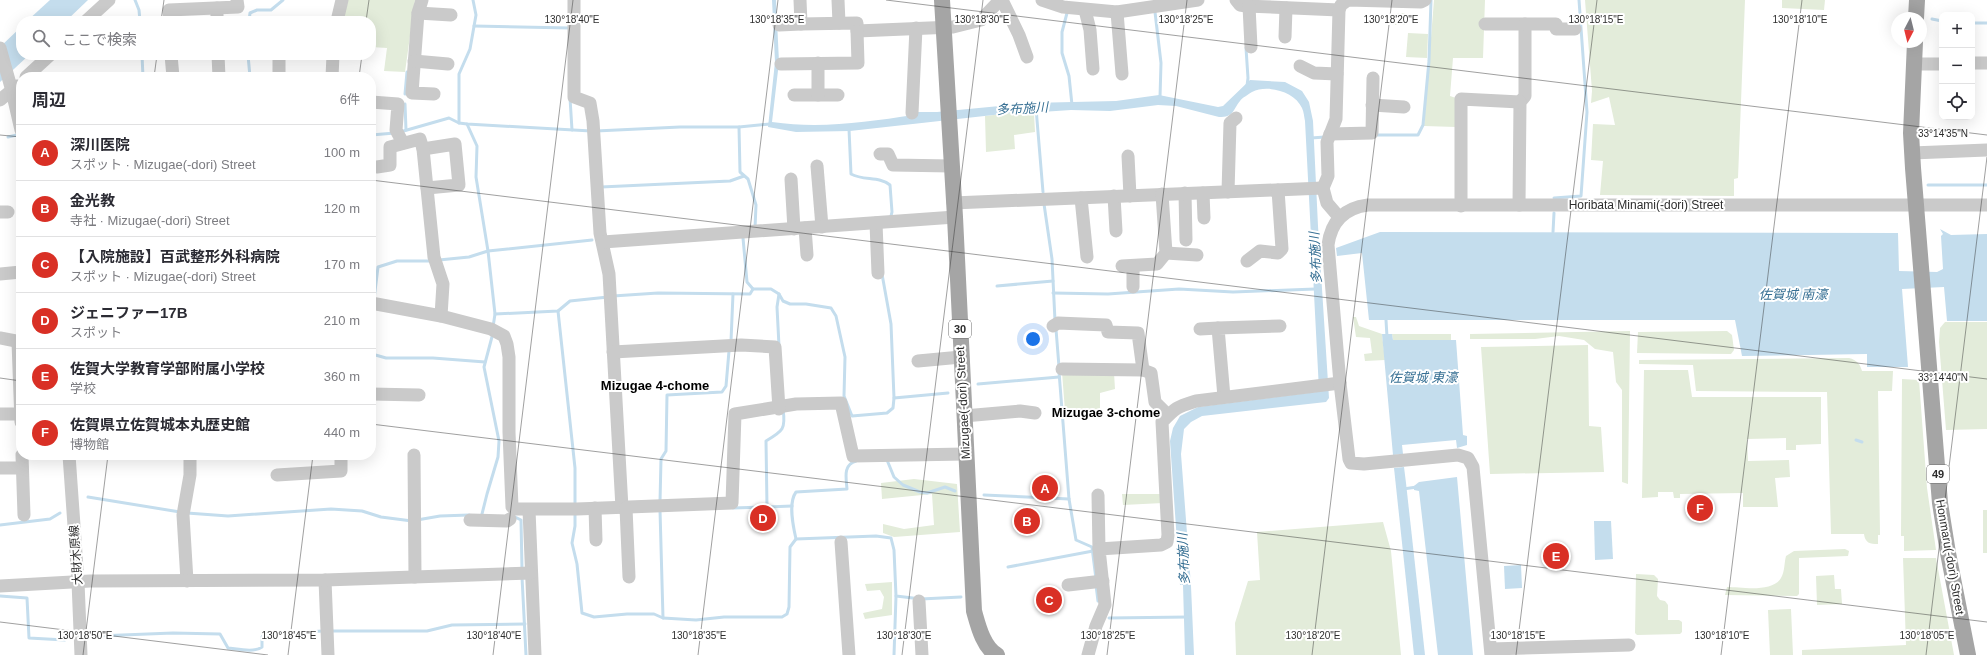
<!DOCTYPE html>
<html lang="ja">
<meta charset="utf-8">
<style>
:root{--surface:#fff;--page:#f7f7f7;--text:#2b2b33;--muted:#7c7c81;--line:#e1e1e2;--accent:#d93025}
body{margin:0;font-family:Arial,"Noto Sans JP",sans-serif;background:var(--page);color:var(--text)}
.controls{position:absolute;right:12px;top:12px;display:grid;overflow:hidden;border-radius:8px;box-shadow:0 4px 16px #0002}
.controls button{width:36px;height:36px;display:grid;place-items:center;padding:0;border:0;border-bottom:1px solid var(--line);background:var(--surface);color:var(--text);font:20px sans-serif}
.compass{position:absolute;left:1891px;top:12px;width:36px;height:36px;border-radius:50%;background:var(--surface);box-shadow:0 4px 16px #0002;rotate:187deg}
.you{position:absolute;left:1033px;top:339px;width:14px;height:14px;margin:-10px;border:3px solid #fff;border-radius:50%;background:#1a73e8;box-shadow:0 0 0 6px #1a73e833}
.badge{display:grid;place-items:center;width:26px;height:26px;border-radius:50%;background:var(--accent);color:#fff;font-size:13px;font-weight:700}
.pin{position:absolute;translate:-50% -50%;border:2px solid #fff;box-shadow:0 1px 4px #0006}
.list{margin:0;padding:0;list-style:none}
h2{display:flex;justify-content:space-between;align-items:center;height:52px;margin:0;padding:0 16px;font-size:17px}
h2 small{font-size:13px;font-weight:400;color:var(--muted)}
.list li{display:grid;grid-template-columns:26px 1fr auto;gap:12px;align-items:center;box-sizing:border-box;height:56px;padding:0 16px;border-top:1px solid var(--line)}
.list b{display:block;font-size:15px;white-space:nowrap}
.list p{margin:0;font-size:13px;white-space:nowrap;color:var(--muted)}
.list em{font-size:13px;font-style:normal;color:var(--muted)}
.icon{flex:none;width:22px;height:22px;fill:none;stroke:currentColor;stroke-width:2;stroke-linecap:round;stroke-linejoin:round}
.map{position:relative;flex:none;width:1987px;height:655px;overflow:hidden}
.search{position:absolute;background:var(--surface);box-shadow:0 4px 16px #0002;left:16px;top:16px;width:360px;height:44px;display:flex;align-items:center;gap:10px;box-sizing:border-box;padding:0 14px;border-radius:16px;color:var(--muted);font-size:15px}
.panel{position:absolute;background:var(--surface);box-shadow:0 4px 16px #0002;left:16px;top:72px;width:360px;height:388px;border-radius:16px}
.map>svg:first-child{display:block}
.green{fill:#e3ecda}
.water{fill:#c4dded}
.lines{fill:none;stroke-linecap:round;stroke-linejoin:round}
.stream{stroke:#c4dded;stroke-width:3}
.minor{stroke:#cacaca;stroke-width:13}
.major{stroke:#a5a5a5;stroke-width:16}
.ticks{fill:none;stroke:#2d2d2d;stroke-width:1;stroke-opacity:0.45}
.labels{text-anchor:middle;stroke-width:4;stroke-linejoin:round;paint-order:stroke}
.shield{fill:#fff;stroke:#6c6c6c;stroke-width:1}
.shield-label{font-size:11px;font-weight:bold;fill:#2d2d2d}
.street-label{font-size:12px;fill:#2d2d2d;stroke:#fff}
.water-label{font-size:13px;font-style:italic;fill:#377094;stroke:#fff}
.neighbourhood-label{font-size:13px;font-weight:bold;fill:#000;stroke:#fff}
.ticks-label{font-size:10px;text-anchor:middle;fill:#2d2d2d;stroke:#fff;stroke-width:4;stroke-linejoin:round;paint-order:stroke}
</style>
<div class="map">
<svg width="1987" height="655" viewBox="0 0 1987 655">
<rect width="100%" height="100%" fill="#fff"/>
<!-- green -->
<g class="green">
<polygon points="346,0 415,0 405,72 384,71 387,48 371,47 371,21 344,21"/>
<polygon points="1434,0 1485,0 1483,58 1453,58 1450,96 1456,98 1456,127 1424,126"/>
<polygon points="1585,0 1745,0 1738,178 1734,179 1734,196 1600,195 1603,161 1591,160 1593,124 1615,125 1609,97 1591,103 1592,91"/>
<polygon points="1782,0 1825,0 1824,10 1782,8"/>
<polygon points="1396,13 1405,13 1405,25 1395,25"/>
<polygon points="1408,33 1428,34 1427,58 1406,57"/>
<polygon points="1030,111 1034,114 1035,132 1014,135 1015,149 986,152 985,116"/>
<polygon points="1353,317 1356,317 1359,326 1382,334 1385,360 1365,361 1364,354 1372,353 1370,338 1356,337"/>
<polygon points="1945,322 1987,322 1987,429 1946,430 1939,342 1940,328"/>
<polygon points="1630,331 1628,484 1622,482 1622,390 1616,382 1613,352 1595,349 1584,340 1559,336 1535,339 1470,339 1470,334"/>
<polygon points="1727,331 1732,335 1734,350 1731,354 1637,353 1638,332"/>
<polygon points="1392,334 1451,334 1451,340 1393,340"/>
<polygon points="1588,345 1589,426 1601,427 1604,472 1490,474 1481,347"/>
<path d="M1849,358C1857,360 1860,364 1862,371H1893L1892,391H1878L1880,535H1878V544C1870,544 1865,543 1864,534H1831L1827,392L1696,391L1693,365L1639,364V360Z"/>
<polygon points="1644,370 1688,370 1692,397 1821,397 1821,444 1796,445 1796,450 1786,450 1786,438 1747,439 1748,461 1789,460 1790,477 1775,478 1778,507 1743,507 1743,493 1680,494 1680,498 1674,498 1673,492 1658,492 1658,497 1642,498"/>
<polygon points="1062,372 1114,373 1115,389 1100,393 1100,410 1065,411"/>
<polygon points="1902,379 1919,380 1927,488 1936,550 1904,551 1904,536 1901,536"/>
<polygon points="914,479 957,484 960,532 894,537 883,533 883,524 904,529 934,525 932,494 882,499 881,483"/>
<polygon points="1122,494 1162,494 1163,503 1123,505"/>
<rect x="1983" y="510" width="4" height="43"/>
<polygon points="1383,522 1391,551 1401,655 1236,655 1235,623 1248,581 1260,580 1257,532"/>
<path d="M1845,549L1849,551L1848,556L1799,558V594L1797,596L1725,595L1727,587C1742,587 1772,593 1781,578C1785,571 1784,563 1786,556L1794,551Z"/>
<polygon points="1903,558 1936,558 1954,655 1802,655 1802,650 1906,645"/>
<polygon points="1636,574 1654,575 1658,579 1657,596 1660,600 1665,601 1668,605 1668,620 1679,620 1682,622 1682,632 1680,634 1637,635 1635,633"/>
<polygon points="1834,575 1835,589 1841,589 1842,604 1817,605 1816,576"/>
<polygon points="892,582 892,615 865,619 863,613 882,609 884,597 880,590 867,591 865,584"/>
<polygon points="1791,609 1793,655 1770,655 1768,610"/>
</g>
<!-- water -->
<g class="water">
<polygon points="50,0 88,0 66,21 27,21"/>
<path d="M772,0H776L779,62L772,122C821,129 866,122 914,115L916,112H937L1030,103L1116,101L1159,95L1218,107L1223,106L1250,80L1285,82L1302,91L1309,102L1313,121L1318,226L1329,398L1326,402L1202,416L1191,422L1184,429L1181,454L1191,586L1194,655H1185L1183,585H1180L1170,441L1173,428L1180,416L1198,407L1316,392L1319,390L1305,121C1304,117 1304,112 1302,108C1295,92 1268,84 1252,92C1249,94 1242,98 1240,101C1232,111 1234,117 1219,117L1176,106L1158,105L1110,111L1071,110L1041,112L1030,111L850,131L796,132L768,127L775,62Z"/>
<polygon points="21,27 21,55 29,55 0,82 0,47"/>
<polygon points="1940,229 1951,235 1987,234 1987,321 1947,321 1944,287 1902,289 1908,367 1867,367 1867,354 1742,356 1735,320 1369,320 1362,253 1337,256 1336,248 1380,232 1898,233 1899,271 1937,272 1943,269 1941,236 1943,234"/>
<polygon points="1382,334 1392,334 1393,340 1456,340 1463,435 1467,436 1467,445 1457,448 1456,440 1402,445 1403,454 1393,455"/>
<polygon points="1404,467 1406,483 1425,655 1414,655 1394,468"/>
<polygon points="1457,477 1473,655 1438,655 1419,491 1414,490 1414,486 1419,482"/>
<polygon points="1594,521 1611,521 1613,559 1595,560"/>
<polygon points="1521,565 1522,588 1505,589 1504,566"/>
</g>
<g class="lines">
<!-- stream -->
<g class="stream">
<polyline points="135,0 139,10 140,21"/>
<polyline points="1155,12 1161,63 1160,97"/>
<polyline points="1067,13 1062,32 1062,53 1069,76 1072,105"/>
<polyline points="1932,19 1942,21"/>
<polyline points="249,21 250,13 257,10 271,10 283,0"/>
<polyline points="1972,23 1987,23"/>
<polyline points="474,26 570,28"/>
<polyline points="1246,48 1248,78 1247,86"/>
<polyline points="142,55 143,77"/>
<polyline points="248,55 250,77"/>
<polyline points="405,94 407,72"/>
<polyline points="570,98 572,130"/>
<polyline points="405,104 406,130"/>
<polyline points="1036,108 1043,192"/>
<polyline points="459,123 459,74 470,49 476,15 473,0"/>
<polyline points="467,124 477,146 476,177 488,251 495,314 493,327"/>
<polyline points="739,127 740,172 748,179 756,205 755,228"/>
<path d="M849,129L851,174C864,181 879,176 890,185L892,212L891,216"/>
<polyline points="596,131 680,127 739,127 770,124"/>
<polyline points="400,132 449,118 459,123 467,124 591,131"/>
<polyline points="371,135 395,133"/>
<polyline points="1375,135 1418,135 1423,125 1429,61 1431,0"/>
<polyline points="8,137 21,134"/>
<polyline points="1311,138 1325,137"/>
<polyline points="1928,185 1987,185"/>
<polyline points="601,187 730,181 744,176"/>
<polyline points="1554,198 1581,196 1587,112 1579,0"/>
<polyline points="1044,204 1052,259 1055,321"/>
<polyline points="1553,232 1554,213"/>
<polyline points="743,238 747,282 753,289"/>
<polyline points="439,260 469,257 488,251 592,240"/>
<polyline points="882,274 891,324 894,398 948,393"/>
<polyline points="997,286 1053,281"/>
<polyline points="1053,293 1108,294 1179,289 1233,292 1315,289"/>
<polyline points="779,294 777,307 779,346"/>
<polyline points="613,296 658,293 750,294 753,289 771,289 779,294 783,301 790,304 806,304 831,308 836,316 845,357 844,396 852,416 887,413 893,408 894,398"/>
<polyline points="374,299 378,267 397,261 431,261"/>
<polyline points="558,311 575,468 575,506"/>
<polyline points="495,314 558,311 570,301 608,297"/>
<polyline points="371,317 373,307"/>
<polyline points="1386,320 1387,337"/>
<polyline points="1056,329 1059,367"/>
<polyline points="731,341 733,294"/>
<polyline points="371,344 372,354 386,358 433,358 485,362"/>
<polyline points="1059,372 1069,499 1076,540 1092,547 1096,579"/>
<polyline points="978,384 1059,377"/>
<polyline points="371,391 372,354"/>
<path d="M783,409C786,429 783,431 766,441L767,507L792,506"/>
<polyline points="1856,440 1862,442"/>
<polyline points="885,460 887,460 894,477 903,485 920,492 927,493 945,487 955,491"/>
<path d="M856,461C843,465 846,477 847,489L796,492C788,503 793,526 796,539L876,536L891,538L894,550L896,596L921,599L961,597"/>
<polyline points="1403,489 1417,487"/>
<polyline points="984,495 1069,499"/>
<polyline points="88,497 180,512"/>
<polyline points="660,502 661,459 666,451 667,395 722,392 726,386 729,351"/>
<polyline points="733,508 767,507"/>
<polyline points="660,510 663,618"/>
<polyline points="575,511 575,526 572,543 577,564 582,613 594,617 627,614 654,614 663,618 696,620 724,617 782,617 787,614 789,607 790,547 796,539"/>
<polyline points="187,513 228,516 331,509 362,511 381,517 412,521"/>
<polyline points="482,514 487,494 498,457 499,441 484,367 493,333"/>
<polyline points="513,516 521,520 522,569"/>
<polyline points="417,520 440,516 469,515"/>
<polyline points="0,525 50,519 60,513"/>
<polyline points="1008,567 1093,551"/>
<polyline points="522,577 526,655"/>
<polyline points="1096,585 1098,601"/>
<polyline points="0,596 27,598 29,638 65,640"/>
<polyline points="1109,618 1188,617"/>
<polyline points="331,631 427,631 452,625 525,624"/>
<path d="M97,636L173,633L220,634L228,648C238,649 254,653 262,647V637L264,634L323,631"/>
<polyline points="894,655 896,596"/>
</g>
<!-- minor -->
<g class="minor">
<polyline points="422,0 418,13 412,93 434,94"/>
<polyline points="574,0 574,97 590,103 593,121 600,233 609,274 622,508"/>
<polyline points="838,0 839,23"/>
<polyline points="1002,0 1019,35 1027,57"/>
<polyline points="1042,0 1063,7 1117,12 1198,0"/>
<polyline points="1236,0 1240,5 1246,6 1339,10"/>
<polyline points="1249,6 1251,47"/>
<polyline points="217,8 217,21"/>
<polyline points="1085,10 1090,30 1093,69"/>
<polyline points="1117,12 1122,74"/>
<polyline points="418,13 451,15"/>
<polyline points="86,21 109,0"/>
<polyline points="170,21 169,10 238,7 237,0"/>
<polyline points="337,21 342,0"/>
<polyline points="801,24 857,23 857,31 953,27 981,20 1000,0"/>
<polyline points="1485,24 1525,24 1525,96 1520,102 1519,205"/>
<polyline points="1525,24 1556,24 1556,29 1575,29"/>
<polyline points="779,25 801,24 800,0"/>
<polyline points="1285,37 1286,8"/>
<polyline points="0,48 12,91 21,130"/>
<polyline points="171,55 173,77"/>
<polyline points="218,55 219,77"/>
<polyline points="414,61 448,64"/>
<polyline points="1972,63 1987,63"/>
<polyline points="781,64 858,63 857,31"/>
<polyline points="1914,64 1942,64"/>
<polyline points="1300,66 1314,73 1337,74"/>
<polyline points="26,77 50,55"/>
<polyline points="279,77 279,55"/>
<polyline points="332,77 333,55"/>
<polyline points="794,95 838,95"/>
<polyline points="818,95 818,63"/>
<polyline points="0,100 17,86"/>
<polyline points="371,102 398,104 396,130 403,143"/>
<polyline points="1372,105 1404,107"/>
<polyline points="912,113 916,28"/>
<polyline points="1330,134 1372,133 1373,78"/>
<polyline points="423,149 455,144 459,185 427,188"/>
<polyline points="1912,153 1987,150"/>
<polyline points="880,154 888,154 893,165 951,166"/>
<polyline points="1128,156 1130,196"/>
<polyline points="817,166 822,227"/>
<polyline points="377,167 390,165 390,147 420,139 423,149 434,257 443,284 441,316"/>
<polyline points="791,179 794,229"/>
<polyline points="1228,192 1230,123 1236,118"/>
<polyline points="1185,193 1186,240"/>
<polyline points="1203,193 1204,218"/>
<polyline points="1114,196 1116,231"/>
<polyline points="1081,198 1087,257"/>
<polyline points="953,203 1323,188"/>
<polyline points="1461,206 1461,99 1520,102"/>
<polyline points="0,212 8,212"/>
<polyline points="1339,217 1327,203 1323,188 1328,176 1327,142 1336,119 1339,10 1341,5 1348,0 1421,2 1425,0"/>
<polyline points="876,223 878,273"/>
<polyline points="805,228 807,255"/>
<polyline points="603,242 955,217"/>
<polyline points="1166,253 1197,255"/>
<polyline points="1247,261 1260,251 1278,253 1282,249 1278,190"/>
<polyline points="1122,266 1157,264 1166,253 1162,194"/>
<polyline points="0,274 21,272"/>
<polyline points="1133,287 1133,266"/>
<polyline points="371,303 441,316 491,329 504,336 507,344 509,357 509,432 512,507 515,509 577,509 732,503 735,414 796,404 841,403 853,456 965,454"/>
<polyline points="1053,326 1058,323 1106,325 1108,332 1138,333 1143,370 1151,373 1155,402 1168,415"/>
<polyline points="1200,329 1218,328"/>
<polyline points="0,338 21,342"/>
<polyline points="18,342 21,422"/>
<polyline points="613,352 741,345 775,347 779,409"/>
<polyline points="918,361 961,357"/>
<polyline points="1062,369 1143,370"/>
<polyline points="371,394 419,395"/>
<polyline points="1224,397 1218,328 1280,326"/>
<polyline points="0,414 21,414"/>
<polyline points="964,416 1020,411 1035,413"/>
<polyline points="22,455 24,515"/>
<polyline points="69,455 78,582 81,655"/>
<polyline points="414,455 415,577"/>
<polyline points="0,468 22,468"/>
<polyline points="277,475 341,471 341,455"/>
<polyline points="1098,495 1099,549"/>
<polyline points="595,508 596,540"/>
<polyline points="626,508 629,577"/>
<polyline points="529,510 535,655"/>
<polyline points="470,520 507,521 510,519"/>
<polyline points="841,542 849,655"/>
<polyline points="325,580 328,655"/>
<polyline points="187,581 183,515 190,475 190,455"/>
<polyline points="1068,585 1103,581"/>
<polyline points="0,586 90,581 325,580 531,573"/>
<polyline points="919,601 922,655"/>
<polyline points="1491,649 1629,645"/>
<path d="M1088,655L1096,626L1105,605L1099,549L1161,545L1167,542L1168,535L1162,422C1176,407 1177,407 1196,401L1340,383"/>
<path d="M1491,655L1473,467L1468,458L1458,455L1364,464L1351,463L1349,459L1340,383L1328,245C1331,222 1344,208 1368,205H1987"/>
</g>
<!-- major -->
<g class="major">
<path d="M942,0L955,217L974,611C978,625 983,647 997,655"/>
<polyline points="1916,18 1917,0"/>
<polyline points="1915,42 1911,133 1913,168 1940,503 1948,553 1968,655"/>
</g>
</g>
<!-- ticks -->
<path class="ticks" d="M886,0L1987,135M161,21L164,0M366,21L369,0M154,77L157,55M359,77L362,55M0,135L21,137M371,180L1987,379M0,378L21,381M371,424L1987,622M0,622L268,655M83,655L108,455M288,655L313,455M493,655L573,0M698,655L778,0M902,655L983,0M1107,655L1187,0M1312,655L1392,0M1516,655L1597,0M1721,655L1802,0M1926,655L1987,157"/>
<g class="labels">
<!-- shield labels -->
<g class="shield">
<rect x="949" y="320" width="22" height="18" rx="3"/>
<rect x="1927" y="465" width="22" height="18" rx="3"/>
</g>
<g class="shield-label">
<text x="960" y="333">30</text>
<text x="1938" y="478">49</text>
</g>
<!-- street labels -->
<g class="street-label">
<text x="1646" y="209">Horibata Minami(-dori) Street</text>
<text transform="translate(963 403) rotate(-93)" y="4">Mizugae(-dori) Street</text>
<text transform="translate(76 555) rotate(-94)" y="4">大財木原線</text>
<text transform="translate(1950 557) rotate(80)" y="4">Honmaru(-dori) Street</text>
</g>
<!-- water labels -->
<g class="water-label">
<text transform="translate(1022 108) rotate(-3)" y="5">多布施川</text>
<text transform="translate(1315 258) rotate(-93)" y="5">多布施川</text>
<text x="1793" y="299">佐賀城 南濠</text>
<text x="1423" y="382">佐賀城 東濠</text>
<text transform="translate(1183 559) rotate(-93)" y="5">多布施川</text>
</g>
<!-- neighbourhood labels -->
<g class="neighbourhood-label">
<text x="655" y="390">Mizugae 4-chome</text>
<text x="1106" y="417">Mizugae 3-chome</text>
</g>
</g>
<g class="ticks-label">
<text x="572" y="23">130°18'40"E</text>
<text x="777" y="23">130°18'35"E</text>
<text x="982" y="23">130°18'30"E</text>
<text x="1186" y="23">130°18'25"E</text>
<text x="1391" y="23">130°18'20"E</text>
<text x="1596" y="23">130°18'15"E</text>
<text x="1800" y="23">130°18'10"E</text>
<text x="1943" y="137">33°14'35"N</text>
<text x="1943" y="381">33°14'40"N</text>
<text x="85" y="639">130°18'50"E</text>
<text x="289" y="639">130°18'45"E</text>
<text x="494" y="639">130°18'40"E</text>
<text x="699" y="639">130°18'35"E</text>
<text x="904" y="639">130°18'30"E</text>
<text x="1108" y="639">130°18'25"E</text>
<text x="1313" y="639">130°18'20"E</text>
<text x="1518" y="639">130°18'15"E</text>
<text x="1722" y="639">130°18'10"E</text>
<text x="1927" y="639">130°18'05"E</text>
</g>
</svg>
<div class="controls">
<button>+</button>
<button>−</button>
<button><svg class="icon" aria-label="locate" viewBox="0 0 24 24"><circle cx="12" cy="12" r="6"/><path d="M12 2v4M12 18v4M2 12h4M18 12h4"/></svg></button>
</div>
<svg class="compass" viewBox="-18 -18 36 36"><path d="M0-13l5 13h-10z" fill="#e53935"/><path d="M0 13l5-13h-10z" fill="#7c7c81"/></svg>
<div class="you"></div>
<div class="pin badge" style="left:1045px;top:488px">A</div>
<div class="pin badge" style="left:1027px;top:521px">B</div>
<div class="pin badge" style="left:1049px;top:600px">C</div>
<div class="pin badge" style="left:763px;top:518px">D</div>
<div class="pin badge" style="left:1556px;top:556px">E</div>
<div class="pin badge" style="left:1700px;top:508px">F</div>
<div class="search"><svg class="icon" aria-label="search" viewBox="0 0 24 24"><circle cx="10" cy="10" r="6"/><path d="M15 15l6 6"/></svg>ここで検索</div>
<section class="panel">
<h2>周辺<small>6件</small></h2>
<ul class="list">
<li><span class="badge">A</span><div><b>深川医院</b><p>スポット · Mizugae(-dori) Street</p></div><em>100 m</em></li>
<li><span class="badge">B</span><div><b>金光教</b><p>寺社 · Mizugae(-dori) Street</p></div><em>120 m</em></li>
<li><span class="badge">C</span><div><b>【入院施設】百武整形外科病院</b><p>スポット · Mizugae(-dori) Street</p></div><em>170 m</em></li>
<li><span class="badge">D</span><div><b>ジェニファー17B</b><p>スポット</p></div><em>210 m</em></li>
<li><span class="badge">E</span><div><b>佐賀大学教育学部附属小学校</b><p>学校</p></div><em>360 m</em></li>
<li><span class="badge">F</span><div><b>佐賀県立佐賀城本丸歴史館</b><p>博物館</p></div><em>440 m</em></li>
</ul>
</section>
</div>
